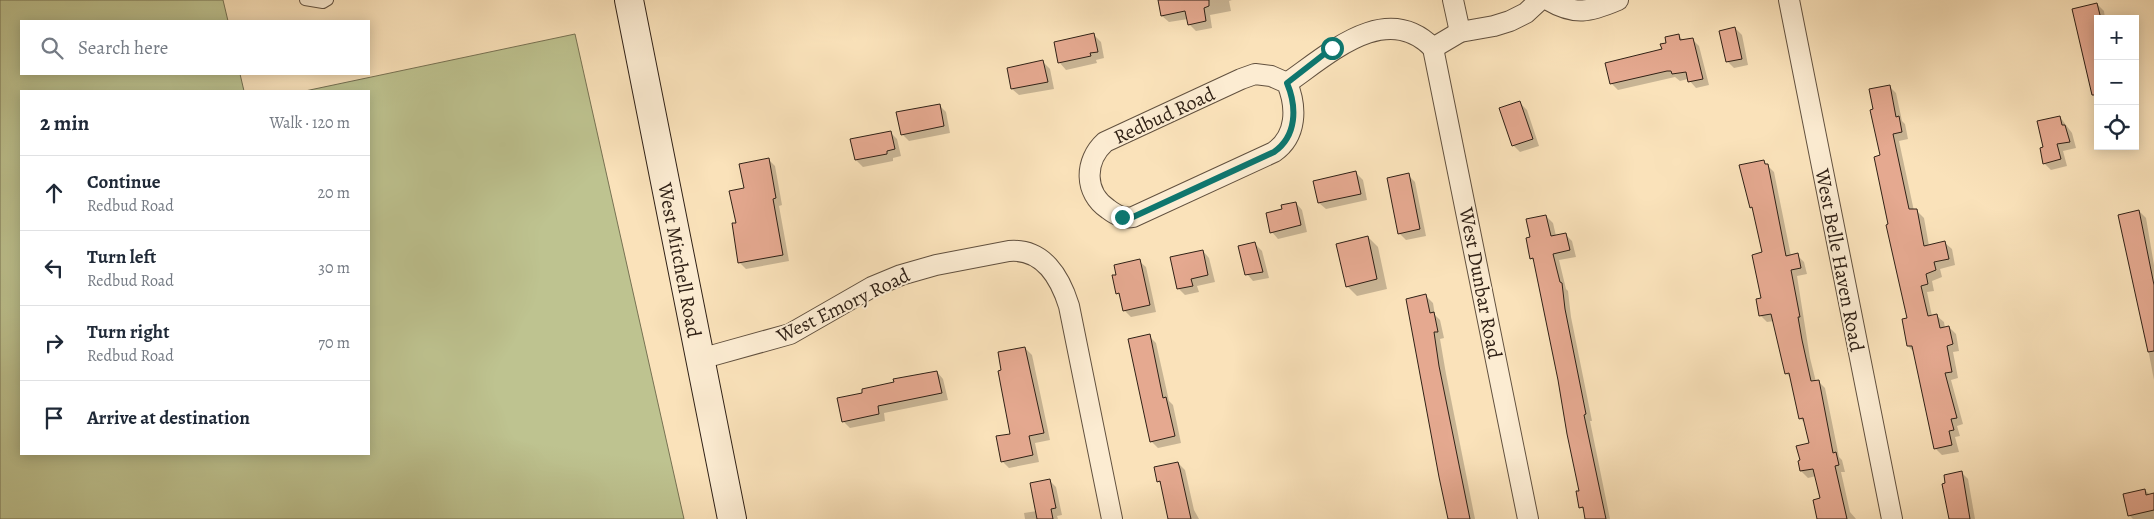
<!DOCTYPE html>
<meta charset="utf-8">
<style>
:root{--surface:#fff;--page:#f2f2f3;--text:#1f2937;--muted:#747a83;--line:#e0e1e3}
body{margin:0;font-family:Alegreya,serif;background:var(--page);color:var(--text)}
.controls{position:absolute;right:15px;top:15px;display:grid;overflow:hidden;border-radius:0px;box-shadow:0 2px 12px #0003}
.controls button{width:45px;height:45px;display:grid;place-items:center;padding:0;border:0;border-bottom:1px solid var(--line);background:var(--surface);color:var(--text);font:25px sans-serif}
.stop{position:absolute;width:15px;height:15px;margin:-11px;border:4px solid #0f766e;border-radius:50%;background:#fff}
.stop.end{background:#0f766e;border-color:#fff;box-shadow:0 1px 5px #0008}
.list{margin:0;padding:0;list-style:none}
h2{display:flex;justify-content:space-between;align-items:center;height:65px;margin:0;padding:0 20px;font-size:21px}
h2 small{font-size:16px;font-weight:400;color:var(--muted)}
.list li{display:grid;grid-template-columns:32px 1fr auto;gap:15px;align-items:center;box-sizing:border-box;height:75px;padding:0 20px;border-top:1px solid var(--line)}
.list b{display:block;font-size:19px;white-space:nowrap}
.list p{margin:0;font-size:16px;white-space:nowrap;color:var(--muted)}
.list em{font-size:16px;font-style:normal;color:var(--muted)}
.icon{flex:none;width:28px;height:28px;fill:none;stroke:currentColor;stroke-width:2;stroke-linecap:round;stroke-linejoin:round}
.map{position:relative;flex:none;width:2154px;height:519px;overflow:hidden}
.search{position:absolute;background:var(--surface);box-shadow:0 2px 12px #0003;left:20px;top:20px;width:350px;height:55px;display:flex;align-items:center;gap:12px;box-sizing:border-box;padding:0 18px;border-radius:0px;color:var(--muted);font-size:19px}
.panel{position:absolute;background:var(--surface);box-shadow:0 2px 12px #0003;left:20px;top:90px;width:350px;height:365px;border-radius:0px}
.map>svg:first-child{display:block}
.green{fill:#bec390;stroke:#777253}
.shadow{fill:#0003}
.building{fill:#e5a990;stroke:#302116}
.lines{fill:none;stroke-linecap:round;stroke-linejoin:round}
.lane-casing{stroke:#62513f;stroke-width:12}
.street-casing{stroke:#62513f;stroke-width:22}
.secondary-casing{stroke:#302116;stroke-width:30}
.lane{stroke:#fcecd2;stroke-width:10}
.street{stroke:#fcecd2;stroke-width:20}
.secondary{stroke:#fcecd2;stroke-width:28}
.route{stroke:#0f766e;stroke-width:6}
.labels{text-anchor:middle;stroke-width:4;stroke-linejoin:round;paint-order:stroke}
.street-label{font-size:20px;fill:#302116;stroke:#fcecd2}
</style>
<div class="map">
<svg width="2154" height="519" viewBox="0 0 2154 519">
<rect width="100%" height="100%" fill="#fae2ba"/>
<filter id="stains"><feTurbulence type="fractalNoise" baseFrequency=".004" numOctaves="4"/><feColorMatrix values="0 0 0 0 .2 0 0 0 0 .09 0 0 0 0 .02 0 0 0 .5 -.17"/></filter>
<radialGradient id="worn" r=".72"><stop offset=".6" stop-color="#630" stop-opacity="0"/><stop offset="1" stop-color="#630" stop-opacity=".3"/></radialGradient>
<!-- green -->
<polygon class="green" points="0,0 223,0 228,21 21,21 21,74 240,74 244,91 21,91 21,454 369,454 369,91 305,91 575,34 684,519 0,519"/>
<!-- shadow -->
<g class="shadow">
<polygon points="1159,0 1232,0 1229,1 1231,11 1210,15 1212,28 1196,31 1189,24 1188,19 1169,22 1162,16"/>
<polygon points="2097,4 2104,11 2105,19 2098,19"/>
<polygon points="1735,28 1742,35 1748,65 1734,68 1727,61"/>
<polygon points="1094,35 1101,42 1104,58 1096,60 1097,63 1066,70 1060,63 1055,43"/>
<polygon points="1679,36 1684,41 1692,39 1699,46 1709,85 1696,88 1688,79 1680,81 1675,77 1618,90 1611,83 1663,50 1667,44"/>
<polygon points="1043,62 1050,69 1054,89 1019,95 1012,89"/>
<polygon points="1889,86 1896,93 1902,121 1905,124 1908,139 1899,141 1914,211 1917,211 1924,218 1929,246 1945,243 1952,249 1955,265 1940,269 1942,277 1932,281 1934,291 1927,292 1932,316 1937,316 1944,322 1945,328 1949,327 1956,334 1959,351 1953,352 1958,378 1951,380 1963,424 1957,426 1960,436 1955,437 1959,452 1942,455 1936,449 1914,352 1908,346 1909,319 1896,267 1875,158 1881,156 1875,110"/>
<polygon points="1520,103 1527,110 1539,146 1520,152 1513,145"/>
<polygon points="939,105 946,112 950,133 909,141 902,134"/>
<polygon points="2060,117 2072,133 2076,148 2063,151 2067,166 2051,170 2044,163"/>
<polygon points="890,132 897,139 901,156 893,158 893,161 863,167 856,160 852,140"/>
<polygon points="768,159 775,166 782,205 779,206 789,261 746,269 739,262 738,224 745,189"/>
<polygon points="1763,161 1774,172 1791,256 1797,255 1804,262 1807,274 1797,276 1810,358 1816,382 1818,381 1825,388 1839,457 1842,460 1845,472 1841,472 1850,512 1856,519 1818,519 1821,499 1816,476 1808,478 1801,471 1811,444 1806,424 1800,418 1792,379 1786,373 1774,321 1767,322 1760,315 1763,253 1754,210 1752,207"/>
<polygon points="1356,173 1363,180 1367,200 1326,209 1319,203"/>
<polygon points="1408,175 1415,182 1426,236 1406,240 1399,233"/>
<polygon points="1296,203 1302,210 1307,232 1278,239 1272,232 1284,209"/>
<polygon points="2139,211 2146,218 2154,265 2154,380 2143,323"/>
<polygon points="1546,216 1553,223 1556,236 1565,234 1572,241 1576,257 1559,260 1566,289 1568,291 1571,317 1592,421 1590,421 1610,519 1586,519 1585,511 1581,507 1581,492 1535,262 1531,258 1531,238"/>
<polygon points="1368,237 1378,247 1387,289 1357,296 1347,286"/>
<polygon points="1255,244 1262,251 1269,278 1253,281 1247,274"/>
<polygon points="1203,251 1209,258 1215,282 1197,286 1199,292 1185,295 1178,288"/>
<polygon points="1139,261 1146,267 1156,312 1131,317 1124,310 1122,297 1117,293 1118,276"/>
<polygon points="1426,296 1433,303 1435,315 1440,320 1444,338 1440,339 1446,374 1475,519 1450,519"/>
<polygon points="1149,336 1156,343 1169,401 1173,405 1181,443 1158,448 1151,441"/>
<polygon points="1025,348 1032,355 1050,440 1035,443 1039,462 1009,468 1002,461 1012,435 1003,371"/>
<polygon points="937,372 943,379 948,400 884,413 885,421 850,428 843,421 864,393"/>
<polygon points="1178,463 1185,470 1194,510 1199,519 1168,519 1162,485 1158,481"/>
<polygon points="1962,473 1968,479 1975,519 1950,519"/>
<polygon points="1049,480 1056,487 1062,515 1057,516 1058,519 1025,519 1024,513 1037,511"/>
<polygon points="2145,490 2150,495 2154,494 2154,519 2133,519 2129,515"/>
</g>
<!-- building -->
<g class="building">
<polygon points="1158,0 1209,0 1209,6 1204,8 1206,21 1188,25 1185,11 1161,16"/>
<polygon points="2097,3 2101,19 2098,19 2098,95 2092,95 2072,9"/>
<polygon points="1735,27 1742,59 1726,62 1719,31"/>
<polygon points="1094,33 1098,52 1090,53 1091,56 1058,63 1054,42"/>
<polygon points="1679,34 1680,40 1693,38 1703,79 1688,82 1686,72 1672,74 1671,71 1667,71 1610,84 1605,63 1662,49 1660,44 1666,43 1665,37"/>
<polygon points="1043,60 1048,82 1011,89 1007,68"/>
<polygon points="1890,85 1896,117 1899,116 1902,132 1893,134 1909,209 1917,209 1924,246 1945,241 1949,259 1934,262 1936,270 1926,274 1928,284 1921,286 1928,316 1937,314 1940,328 1949,326 1953,344 1947,346 1952,372 1945,373 1957,418 1951,419 1954,430 1949,431 1952,445 1934,449 1912,346 1907,346 1902,319 1907,318 1886,225 1888,224 1874,157 1880,155 1870,110 1873,109 1869,89"/>
<polygon points="1520,101 1533,139 1512,146 1499,108"/>
<polygon points="940,104 944,126 901,135 896,112"/>
<polygon points="2060,116 2062,125 2065,125 2070,142 2057,144 2061,159 2043,164 2040,148 2043,147 2037,121"/>
<polygon points="891,131 895,149 887,151 887,154 855,160 850,139"/>
<polygon points="769,158 776,198 773,199 783,255 738,263 732,223 736,223 729,191 744,188 739,164"/>
<polygon points="1764,160 1765,164 1768,164 1786,256 1798,253 1801,268 1791,270 1800,317 1798,317 1802,340 1811,381 1819,380 1833,453 1836,452 1839,465 1835,466 1847,519 1817,519 1813,500 1820,498 1813,469 1800,471 1798,461 1800,460 1796,446 1809,443 1803,418 1799,419 1789,373 1785,374 1771,314 1759,316 1756,299 1761,298 1752,255 1762,252 1752,207 1750,208 1739,165"/>
<polygon points="1356,171 1361,194 1318,203 1313,181"/>
<polygon points="1409,173 1420,229 1398,234 1387,178"/>
<polygon points="1296,202 1301,225 1270,233 1266,213 1282,209 1281,205"/>
<polygon points="2139,210 2154,285 2154,351 2148,352 2118,215"/>
<polygon points="1546,215 1551,236 1566,233 1570,250 1553,254 1560,282 1562,283 1565,309 1586,414 1584,415 1606,519 1585,519 1583,507 1579,508 1576,491 1579,491 1567,434 1558,380 1533,258 1530,259 1526,238 1530,237 1526,219"/>
<polygon points="1368,236 1377,279 1346,287 1336,244"/>
<polygon points="1255,242 1263,272 1245,275 1238,246"/>
<polygon points="1203,250 1208,275 1191,279 1193,286 1177,289 1170,257"/>
<polygon points="1140,259 1150,305 1123,311 1119,293 1116,294 1112,275 1116,275 1114,265"/>
<polygon points="1426,294 1430,313 1434,312 1438,332 1434,332 1439,366 1470,519 1448,519 1439,477 1406,299"/>
<polygon points="1150,334 1163,398 1166,397 1175,436 1150,442 1128,339"/>
<polygon points="1025,347 1044,433 1029,436 1033,455 1001,462 996,436 1010,434 998,371 1001,370 998,352"/>
<polygon points="937,371 942,393 878,406 879,414 842,422 837,398 862,393 862,389 894,382 893,379"/>
<polygon points="1178,462 1180,469 1191,519 1168,519 1160,481 1157,482 1154,467"/>
<polygon points="1962,471 1970,519 1949,519 1942,484 1945,483 1944,475"/>
<polygon points="1050,479 1056,508 1051,509 1053,519 1037,519 1030,483"/>
<polygon points="2145,489 2146,495 2154,493 2154,510 2128,516 2123,494"/>
</g>
<g class="lines">
<!-- lane casing -->
<g class="lane-casing">
<polyline id="lane" points="305,0 323,3 328,0"/>
</g>
<!-- street casing -->
<g class="street-casing">
<g id="street">
<polyline points="1453,0 1460,32"/>
<path d="M1548,0C1575,16 1590,12 1618,0"/>
<polyline points="1789,0 1892,519"/>
<polyline points="1433,48 1528,519"/>
<path d="M1255,74L1271,76L1287,83C1297,107 1297,136 1274,152L1133,217C1123,219 1116,215 1108,209C1084,193 1084,161 1105,142L1241,79Z"/>
<path d="M1287,83C1329,54 1386,0 1433,48L1460,32L1494,26L1510,21L1526,13L1540,0"/>
<path d="M700,359L790,334L872,287L901,275L936,265L1009,251C1043,248 1060,277 1069,306L1112,519"/>
</g>
</g>
<!-- secondary casing -->
<g class="secondary-casing">
<polyline id="secondary" points="629,0 732,519"/>
</g>
<!-- lane -->
<use href="#lane" class="lane"/>
<!-- street -->
<use href="#street" class="street"/>
<!-- secondary -->
<use href="#secondary" class="secondary"/>
</g>
<g class="lines">
<!-- route -->
<path class="route" d="M1122,217H1133L1146,211L1274,152C1297,136 1297,107 1287,83L1332,48"/>
</g>
<g class="labels">
<!-- street labels -->
<g class="street-label">
<text transform="translate(1164 115) rotate(-25)" y="7">Redbud Road</text>
<text transform="translate(680 260) rotate(79)" y="7">West Mitchell Road</text>
<text transform="translate(1840 260) rotate(79)" y="7">West Belle Haven Road</text>
<text transform="translate(1481 283) rotate(79)" y="7">West Dunbar Road</text>
<text transform="translate(843 305) rotate(-26)" y="7">West Emory Road</text>
</g>
</g>
<rect width="100%" height="100%" filter="url(#stains)"/>
<rect width="100%" height="100%" fill="url(#worn)"/>
</svg>
<div class="controls">
<button>+</button>
<button>−</button>
<button><svg class="icon" aria-label="locate" viewBox="0 0 24 24"><circle cx="12" cy="12" r="6"/><path d="M12 2v4M12 18v4M2 12h4M18 12h4"/></svg></button>
</div>
<div class="stop" style="left:1332px;top:48px"></div>
<div class="stop end" style="left:1122px;top:217px"></div>
<div class="search"><svg class="icon" aria-label="search" viewBox="0 0 24 24"><circle cx="10" cy="10" r="6"/><path d="M15 15l6 6"/></svg>Search here</div>
<section class="panel">
<h2>2 min<small>Walk · 120 m</small></h2>
<ul class="list">
<li><svg class="icon" aria-label="ahead" viewBox="0 0 24 24"><path d="M12 20V5M6 11l6-6 6 6"/></svg><div><b>Continue</b><p>Redbud Road</p></div><em>20 m</em></li>
<li><svg class="icon" aria-label="left" viewBox="0 0 24 24"><path d="M17 20v-9H6M10 6l-5 5 5 5"/></svg><div><b>Turn left</b><p>Redbud Road</p></div><em>30 m</em></li>
<li><svg class="icon" aria-label="right" viewBox="0 0 24 24"><path d="M7 20v-9h11M14 6l5 5-5 5"/></svg><div><b>Turn right</b><p>Redbud Road</p></div><em>70 m</em></li>
<li><svg class="icon" aria-label="arrive" viewBox="0 0 24 24"><path d="M6 21V4h12l-3 4 3 4H6"/></svg><div><b>Arrive at destination</b></div></li>
</ul>
</section>
</div>
